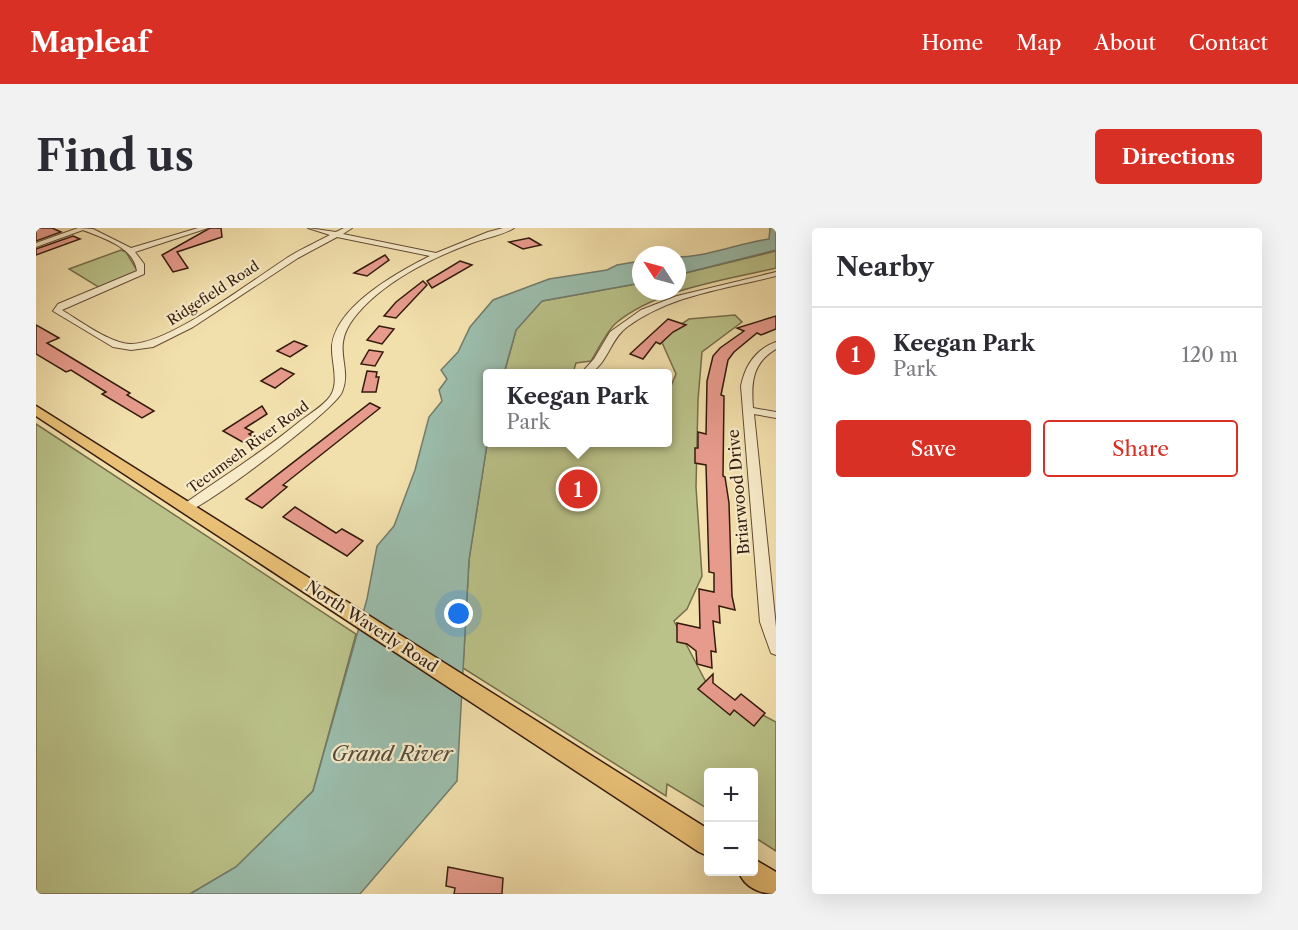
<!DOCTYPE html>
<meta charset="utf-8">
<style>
:root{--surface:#fff;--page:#f2f2f3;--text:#2b2b33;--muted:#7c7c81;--line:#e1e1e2;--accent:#d93025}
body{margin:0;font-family:"Libre Caslon Text",serif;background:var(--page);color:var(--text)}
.controls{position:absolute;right:18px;bottom:18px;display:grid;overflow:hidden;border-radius:6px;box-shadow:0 6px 24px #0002}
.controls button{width:54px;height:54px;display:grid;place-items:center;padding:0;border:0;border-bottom:2px solid var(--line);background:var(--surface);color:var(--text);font:30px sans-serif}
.compass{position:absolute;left:596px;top:18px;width:54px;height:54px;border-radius:50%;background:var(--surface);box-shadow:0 6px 24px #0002;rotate:306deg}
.you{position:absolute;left:423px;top:386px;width:21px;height:21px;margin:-15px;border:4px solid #fff;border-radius:50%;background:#1a73e8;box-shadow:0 0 0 9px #1a73e833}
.badge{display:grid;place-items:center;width:39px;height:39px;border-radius:50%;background:var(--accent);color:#fff;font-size:20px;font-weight:700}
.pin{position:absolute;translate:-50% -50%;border:3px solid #fff;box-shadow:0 2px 6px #0006}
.popup{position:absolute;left:447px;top:141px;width:189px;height:78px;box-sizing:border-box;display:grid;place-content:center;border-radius:6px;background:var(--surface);filter:drop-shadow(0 2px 4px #0005);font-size:20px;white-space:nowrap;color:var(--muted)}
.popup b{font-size:22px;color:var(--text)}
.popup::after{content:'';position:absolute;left:50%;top:100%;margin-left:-12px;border:12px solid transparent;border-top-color:var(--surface)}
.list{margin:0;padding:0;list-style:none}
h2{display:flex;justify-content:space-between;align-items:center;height:78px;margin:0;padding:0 24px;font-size:26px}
h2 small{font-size:20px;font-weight:400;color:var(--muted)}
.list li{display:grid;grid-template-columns:39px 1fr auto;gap:18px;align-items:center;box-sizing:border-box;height:96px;padding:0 24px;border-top:2px solid var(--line)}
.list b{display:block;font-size:22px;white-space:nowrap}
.list p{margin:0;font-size:20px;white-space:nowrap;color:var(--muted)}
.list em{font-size:20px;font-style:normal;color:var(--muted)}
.actions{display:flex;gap:12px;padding:18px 24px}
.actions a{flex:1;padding:14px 0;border:2px solid var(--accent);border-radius:6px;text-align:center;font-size:21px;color:var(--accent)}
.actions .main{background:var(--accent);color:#fff}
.map{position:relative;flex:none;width:740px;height:666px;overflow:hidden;border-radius:6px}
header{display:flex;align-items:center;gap:36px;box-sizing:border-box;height:84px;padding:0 30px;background:var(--accent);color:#fff}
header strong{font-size:28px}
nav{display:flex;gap:33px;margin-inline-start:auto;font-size:21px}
.intro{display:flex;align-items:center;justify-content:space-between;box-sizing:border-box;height:144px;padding:0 36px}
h1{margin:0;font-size:42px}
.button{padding:15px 27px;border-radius:6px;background:var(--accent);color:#fff;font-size:21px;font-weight:700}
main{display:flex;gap:36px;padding:0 36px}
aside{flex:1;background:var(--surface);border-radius:6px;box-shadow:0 6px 24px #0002}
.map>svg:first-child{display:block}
.green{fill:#bac289;stroke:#786e4c;stroke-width:1.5}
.water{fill:#9bbdac;stroke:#727c6d;stroke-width:1.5}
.building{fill:#e79b8d;stroke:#351b0e;stroke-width:1.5}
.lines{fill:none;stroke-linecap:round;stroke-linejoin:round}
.minor-casing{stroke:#644c36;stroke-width:2}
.major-casing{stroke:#351b0e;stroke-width:3}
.minor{fill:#f7ebc9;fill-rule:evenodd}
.major{fill:#e9c076;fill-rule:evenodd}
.labels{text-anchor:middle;stroke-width:4.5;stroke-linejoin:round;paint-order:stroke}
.far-street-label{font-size:14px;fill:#351b0e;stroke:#f7ebc9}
.street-label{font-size:16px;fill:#351b0e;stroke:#f7ebc9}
.near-water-label{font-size:21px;font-style:italic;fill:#544c3d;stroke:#f7ebc9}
</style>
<header>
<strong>Mapleaf</strong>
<nav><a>Home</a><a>Map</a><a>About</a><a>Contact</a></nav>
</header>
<div class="intro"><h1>Find us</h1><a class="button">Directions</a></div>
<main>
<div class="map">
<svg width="740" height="666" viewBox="0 0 740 666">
<rect width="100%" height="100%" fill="#f2e0ac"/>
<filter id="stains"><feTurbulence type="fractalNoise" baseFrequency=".00333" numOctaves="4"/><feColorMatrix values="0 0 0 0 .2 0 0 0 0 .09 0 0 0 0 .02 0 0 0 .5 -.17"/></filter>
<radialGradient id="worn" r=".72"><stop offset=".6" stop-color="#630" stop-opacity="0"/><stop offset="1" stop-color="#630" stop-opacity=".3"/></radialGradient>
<!-- green -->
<g class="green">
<polygon points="85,22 90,24 102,44 64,60 33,41"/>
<path d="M740,23V40C690,52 621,61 580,95C570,104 562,122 555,133L540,135L537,145L468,146L480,102L506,73L605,55V63H641V47Z"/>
<polygon points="699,87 706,94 666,124 662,172 660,259 666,348 651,381 638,393 672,458 740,494 740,623 718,609 718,544 672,544 672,581 631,556 630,568 427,440 433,332 452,210 452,214 632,214 632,165 640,146 624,110 653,91"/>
<polygon points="0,196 320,406 277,563 200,639 154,666 0,666"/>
</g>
<!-- water -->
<g class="water">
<path d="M734,0L740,1V22L641,47V29C672,29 703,15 733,11Z"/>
<polygon points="605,33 605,55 506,73 480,102 468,145 452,146 452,210 433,332 421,553 324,666 154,666 200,639 277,563 331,371 341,318 358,298 379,242 393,189 406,173 403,162 411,151 405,142 422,124 434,99 457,72 513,51 571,42 581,37"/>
</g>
<!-- building -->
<g class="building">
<polygon points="0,0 16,0 25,4 0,13"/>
<polygon points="174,0 185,0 186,9 141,24 152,40 137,44 126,27"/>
<polygon points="37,8 44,11 0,27 0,21"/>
<polygon points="493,10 505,17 487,21 473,14"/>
<polygon points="349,27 353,32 331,48 318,45"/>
<polygon points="424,33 436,37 396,60 391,53"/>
<polygon points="387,53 391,57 360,90 348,88 360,74"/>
<polygon points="740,88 740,101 725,107 721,105 698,124 692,132 685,167 688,168 687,248 689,249 693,275 696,368 699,382 683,378 684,395 677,393 680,424 675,423 676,440 661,436 660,423 651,416 641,414 641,395 664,400 663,361 678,364 678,345 673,344 670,237 659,235 659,220 662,220 662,204 670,206 671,153 677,128 684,120 708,103 701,100"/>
<polygon points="632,91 650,97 637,104 624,116 620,114 607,131 594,126"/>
<polygon points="0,97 23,110 11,115 94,165 91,167 118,183 106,190 66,166 70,164 35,142 30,144 0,126"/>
<polygon points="343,98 358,101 346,116 331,112"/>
<polygon points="258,113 271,118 254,129 241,123"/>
<polygon points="333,122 347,124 339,138 325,136"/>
<polygon points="245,140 258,146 239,160 225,153"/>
<polygon points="331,143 341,144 340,149 343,149 340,164 326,164"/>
<polygon points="334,175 344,180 247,257 251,259 226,280 210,271"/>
<polygon points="226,178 231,186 209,200 217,204 213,206 221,211 212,217 187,203"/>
<polygon points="259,279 300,305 306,301 327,313 311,328 247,289"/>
<polygon points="677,446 677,455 699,472 705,466 729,485 718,498 698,482 694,487 662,461"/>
<polygon points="412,639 467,650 466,666 418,666 419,660 410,658"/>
</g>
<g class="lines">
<!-- minor casing -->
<g class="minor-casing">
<g id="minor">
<path d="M42,0L57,1L95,20L162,0H172L99,24L108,36V46L26,82C44,93 75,116 95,116C134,116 218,51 254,28C267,20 281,14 294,7L272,0L300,4L308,0H316L307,6L400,25L452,4L467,0H478C467,7 449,10 436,15C395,30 345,55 318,90C294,121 317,138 306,164C300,181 171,278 152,283L146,279L148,276C186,249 227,224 263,194C272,187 284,180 292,171C305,157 295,135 296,118C300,78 362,44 394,28L301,9L262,30L157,99L117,119L95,122L77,119L17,83L22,76L101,43C98,19 67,10 47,2L0,19V15Z"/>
<path d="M740,44V48C689,61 634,67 591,99C574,111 571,138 553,145L548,142L558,131L574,104L605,82L641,68Z"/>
<path d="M740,114V121C716,135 715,155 717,180L740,184V190L718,186L740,399V427L735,425L724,394L705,158C709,138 720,121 740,114Z"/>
</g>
</g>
<!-- major casing -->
<g class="major-casing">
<g id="major">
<polygon points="0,178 672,601 672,628 663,624 0,188"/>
<path d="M718,631L740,644V666C724,666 708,659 703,644H718Z"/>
</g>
</g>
<!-- minor -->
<use href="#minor" class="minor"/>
<!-- major -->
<use href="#major" class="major"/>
</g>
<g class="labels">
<!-- far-street labels -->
<g class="far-street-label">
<text transform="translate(177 65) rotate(-33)" y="5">Ridgefield Road</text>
<text transform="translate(212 219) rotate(-36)" y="5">Tecumseh River Road</text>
</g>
<!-- street labels -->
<g class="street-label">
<text transform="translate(702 264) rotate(-95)" y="6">Briarwood Drive</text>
<text transform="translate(336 398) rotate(33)" y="6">North Waverly Road</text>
</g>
<!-- near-water labels -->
<g class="near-water-label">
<text x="356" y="533">Grand River</text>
</g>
</g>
<rect width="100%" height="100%" filter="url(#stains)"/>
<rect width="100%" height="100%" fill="url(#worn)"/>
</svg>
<div class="controls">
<button>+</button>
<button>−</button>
</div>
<svg class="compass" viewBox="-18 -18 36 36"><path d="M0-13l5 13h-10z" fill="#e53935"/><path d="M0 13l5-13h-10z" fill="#7c7c81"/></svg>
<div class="you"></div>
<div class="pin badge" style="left:542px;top:261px">1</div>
<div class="popup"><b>Keegan Park</b>Park</div>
</div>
<aside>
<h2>Nearby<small></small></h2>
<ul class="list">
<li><span class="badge">1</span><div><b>Keegan Park</b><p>Park</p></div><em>120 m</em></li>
</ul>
<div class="actions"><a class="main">Save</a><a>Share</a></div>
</aside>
</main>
